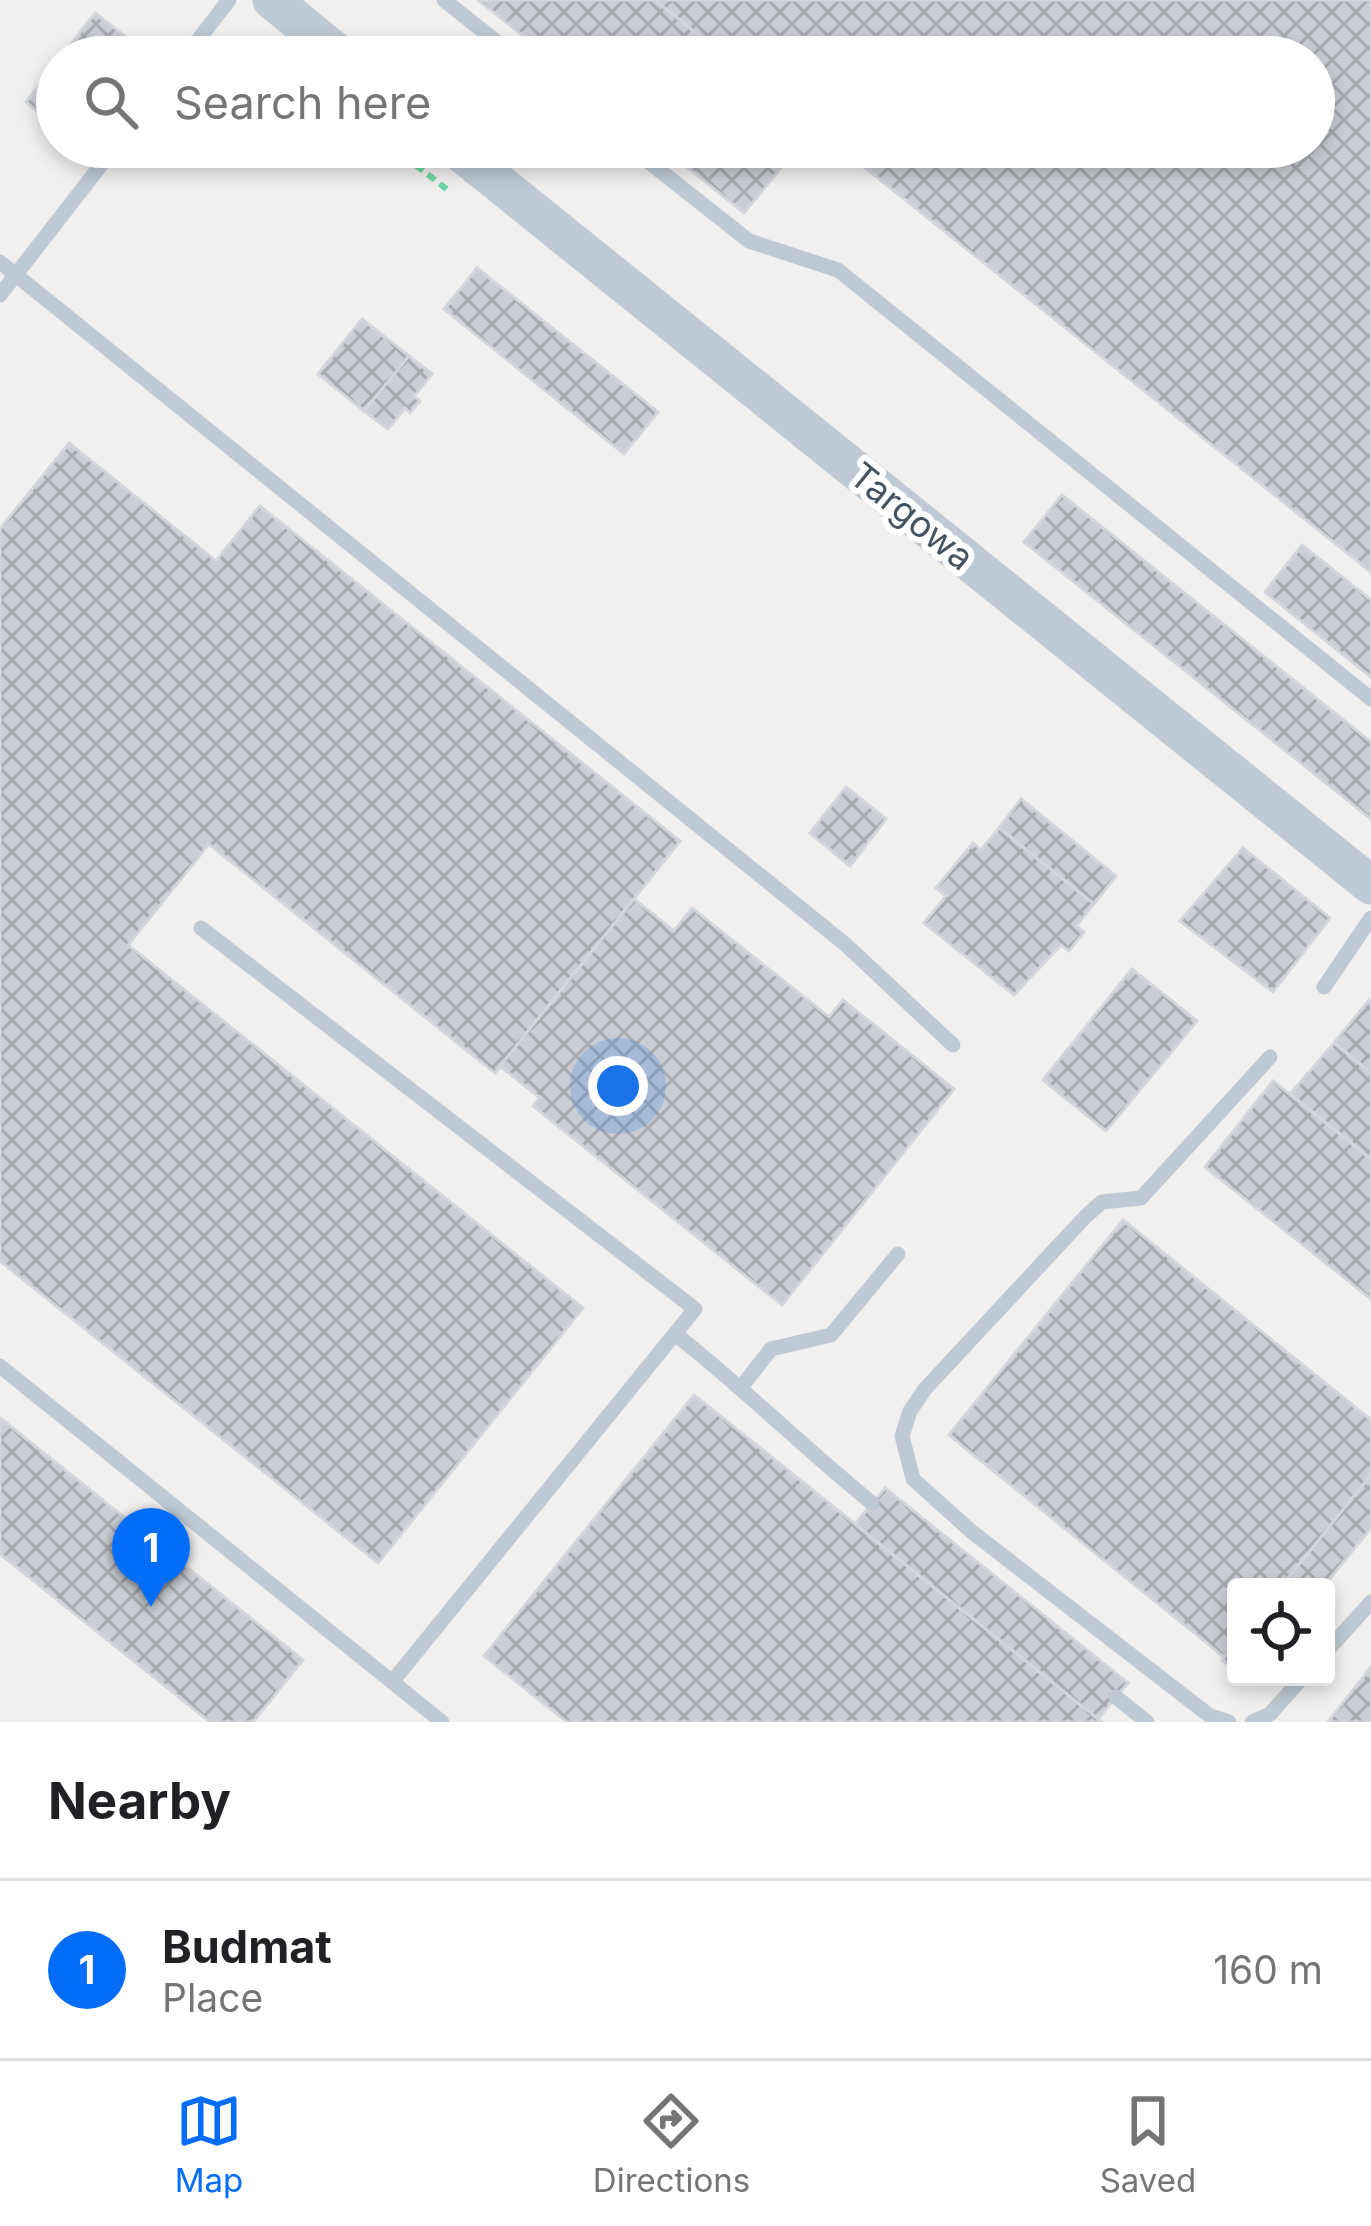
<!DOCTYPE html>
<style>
:root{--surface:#fff;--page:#f6f6f6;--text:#202124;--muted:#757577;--line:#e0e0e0;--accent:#036df7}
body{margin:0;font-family:Inter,sans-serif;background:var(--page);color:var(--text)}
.controls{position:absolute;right:36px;bottom:36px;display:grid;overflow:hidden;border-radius:12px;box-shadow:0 6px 18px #0003}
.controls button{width:108px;height:108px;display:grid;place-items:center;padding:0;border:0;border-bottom:3px solid var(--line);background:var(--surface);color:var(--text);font:60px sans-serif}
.you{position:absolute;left:618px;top:1086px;width:42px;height:42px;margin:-30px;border:9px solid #fff;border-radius:50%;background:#1a73e8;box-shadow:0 0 0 18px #1a73e833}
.badge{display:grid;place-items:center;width:78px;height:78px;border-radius:50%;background:var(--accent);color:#fff;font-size:39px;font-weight:700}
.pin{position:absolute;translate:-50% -99px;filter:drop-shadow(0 3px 6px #0008)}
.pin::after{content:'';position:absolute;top:63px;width:42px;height:36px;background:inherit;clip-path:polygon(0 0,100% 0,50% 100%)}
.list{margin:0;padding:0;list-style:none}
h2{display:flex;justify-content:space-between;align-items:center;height:156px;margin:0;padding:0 48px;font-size:51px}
h2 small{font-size:39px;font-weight:400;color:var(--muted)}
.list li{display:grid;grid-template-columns:78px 1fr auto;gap:36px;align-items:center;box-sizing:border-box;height:180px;padding:0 48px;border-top:3px solid var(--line)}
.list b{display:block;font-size:45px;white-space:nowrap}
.list p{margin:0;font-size:39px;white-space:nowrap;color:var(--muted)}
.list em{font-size:39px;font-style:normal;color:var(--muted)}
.icon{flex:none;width:66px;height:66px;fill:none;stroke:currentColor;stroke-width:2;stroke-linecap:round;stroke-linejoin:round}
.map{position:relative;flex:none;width:1371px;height:1722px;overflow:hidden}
.search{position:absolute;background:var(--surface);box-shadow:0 6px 18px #0003;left:36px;right:36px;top:36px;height:132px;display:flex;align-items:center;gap:30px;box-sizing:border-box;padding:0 42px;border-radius:66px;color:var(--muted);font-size:45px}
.sheet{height:336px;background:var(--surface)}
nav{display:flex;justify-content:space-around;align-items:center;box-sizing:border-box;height:168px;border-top:3px solid var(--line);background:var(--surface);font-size:33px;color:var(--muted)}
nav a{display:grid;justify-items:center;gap:6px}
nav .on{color:var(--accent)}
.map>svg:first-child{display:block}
.building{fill:url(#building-cross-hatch);stroke:#d2d5db;stroke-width:3}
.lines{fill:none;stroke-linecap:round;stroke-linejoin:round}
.path{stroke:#6cd7a2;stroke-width:6;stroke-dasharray:9 6;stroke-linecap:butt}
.service{stroke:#bec9d3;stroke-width:15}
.tertiary{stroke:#bec9d3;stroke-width:39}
.labels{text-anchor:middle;stroke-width:12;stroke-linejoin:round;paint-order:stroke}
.street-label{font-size:36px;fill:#45525f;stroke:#fff}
</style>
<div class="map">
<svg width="1371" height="1722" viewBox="0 0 1371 1722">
<defs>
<pattern id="building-cross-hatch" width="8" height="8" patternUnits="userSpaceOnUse" patternTransform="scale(3)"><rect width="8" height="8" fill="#caced4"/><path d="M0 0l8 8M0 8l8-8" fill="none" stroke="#a6aaaf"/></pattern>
</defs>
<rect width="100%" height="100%" fill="#f2efef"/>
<!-- building -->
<g class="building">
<polygon points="478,0 655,0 726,57 550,57"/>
<polygon points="655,0 1371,0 1371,572 839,147 1314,147 1314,57 726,57"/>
<polygon points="95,13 139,47 132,57 61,57"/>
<polygon points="57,62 57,127 26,102"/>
<polygon points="662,147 798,147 744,213"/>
<polygon points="477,268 658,412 624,454 444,309"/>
<polygon points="362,319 409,356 364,411 318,374"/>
<polygon points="409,356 432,374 414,396 420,401 410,413 405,408 388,429 364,411"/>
<polygon points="69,443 216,561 260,506 680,841 495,1073 209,844 128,945 583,1308 378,1563 0,1261 0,529"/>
<polygon points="1062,495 1371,742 1371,819 1024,542"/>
<polygon points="1302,545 1371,600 1371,677 1265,592"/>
<polygon points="846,787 886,819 850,866 810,833"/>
<polygon points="1021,799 1116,876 1094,904 999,828"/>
<polygon points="999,828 1094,904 1076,926 1084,932 1069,951 1061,945 1014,995 924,923 946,896 936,888 973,843 981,850"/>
<polygon points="1243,848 1330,918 1273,992 1180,921"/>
<polygon points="634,899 674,931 692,908 829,1017 843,1000 954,1089 782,1305 533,1106 540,1098 500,1066"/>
<polygon points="1132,969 1197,1021 1106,1131 1043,1080"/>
<polygon points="1369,1000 1371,1002 1371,1073 1334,1043"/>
<polygon points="1334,1043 1371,1073 1371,1159 1290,1094"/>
<polygon points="1273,1081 1371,1159 1371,1299 1205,1167"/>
<polygon points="1123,1220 1371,1420 1371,1475 1281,1587 1236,1587 1236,1643 1224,1657 949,1435"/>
<polygon points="694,1395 855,1524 1102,1722 567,1722 484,1656"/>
<polygon points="0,1418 303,1660 253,1722 210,1722 0,1554"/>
<polygon points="1371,1475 1371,1528 1323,1587 1281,1587"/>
<polygon points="885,1488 1128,1683 1098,1719 855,1524"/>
<polygon points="1236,1643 1236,1671 1222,1660"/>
<polygon points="1371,1667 1371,1722 1328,1722"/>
</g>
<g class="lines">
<!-- path -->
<polyline class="path" points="392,147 448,190"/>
<!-- service -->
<g class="service">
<polyline points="444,0 516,57"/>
<polyline points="185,57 229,0"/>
<polyline points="630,147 749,241 838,270 1371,699"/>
<polyline points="0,262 845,944 953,1045"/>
<polyline points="0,295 115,147"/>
<polyline points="201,928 695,1309 392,1682"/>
<polyline points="1324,987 1371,918"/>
<path d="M675,1334C744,1388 804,1448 872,1503"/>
<polyline points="0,1366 442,1722"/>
<polyline points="742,1386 771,1349 831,1335 898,1254"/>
<polyline points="1326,1652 1371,1602"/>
<polyline points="1116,1697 1147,1722"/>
<polyline points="1229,1722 1210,1716 972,1532 913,1479 902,1436 910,1411 925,1389 1086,1216 1102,1202 1141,1198 1270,1057"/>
<polyline points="1252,1722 1270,1714 1303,1677"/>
</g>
<!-- tertiary -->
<g class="tertiary">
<polyline points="272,0 342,57"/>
<polyline points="454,147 1371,885"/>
</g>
</g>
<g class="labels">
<!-- street labels -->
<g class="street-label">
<text transform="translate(912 516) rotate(39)" y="13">Targowa</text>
</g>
</g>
</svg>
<div class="controls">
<button><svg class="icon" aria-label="locate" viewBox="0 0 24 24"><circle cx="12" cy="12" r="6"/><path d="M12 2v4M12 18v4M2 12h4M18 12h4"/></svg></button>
</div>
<div class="you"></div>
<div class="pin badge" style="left:151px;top:1607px">1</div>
<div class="search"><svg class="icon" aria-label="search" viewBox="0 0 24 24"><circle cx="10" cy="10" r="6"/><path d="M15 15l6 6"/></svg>Search here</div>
</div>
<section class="sheet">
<h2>Nearby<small></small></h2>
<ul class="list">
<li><span class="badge">1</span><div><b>Budmat</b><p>Place</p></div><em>160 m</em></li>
</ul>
</section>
<nav>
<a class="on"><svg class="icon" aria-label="map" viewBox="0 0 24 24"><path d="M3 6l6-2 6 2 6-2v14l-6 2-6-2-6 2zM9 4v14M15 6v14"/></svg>Map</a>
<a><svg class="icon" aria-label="directions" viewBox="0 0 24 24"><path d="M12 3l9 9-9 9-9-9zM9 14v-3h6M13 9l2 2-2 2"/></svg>Directions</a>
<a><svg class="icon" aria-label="saved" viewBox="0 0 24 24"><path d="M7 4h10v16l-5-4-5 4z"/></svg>Saved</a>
</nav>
